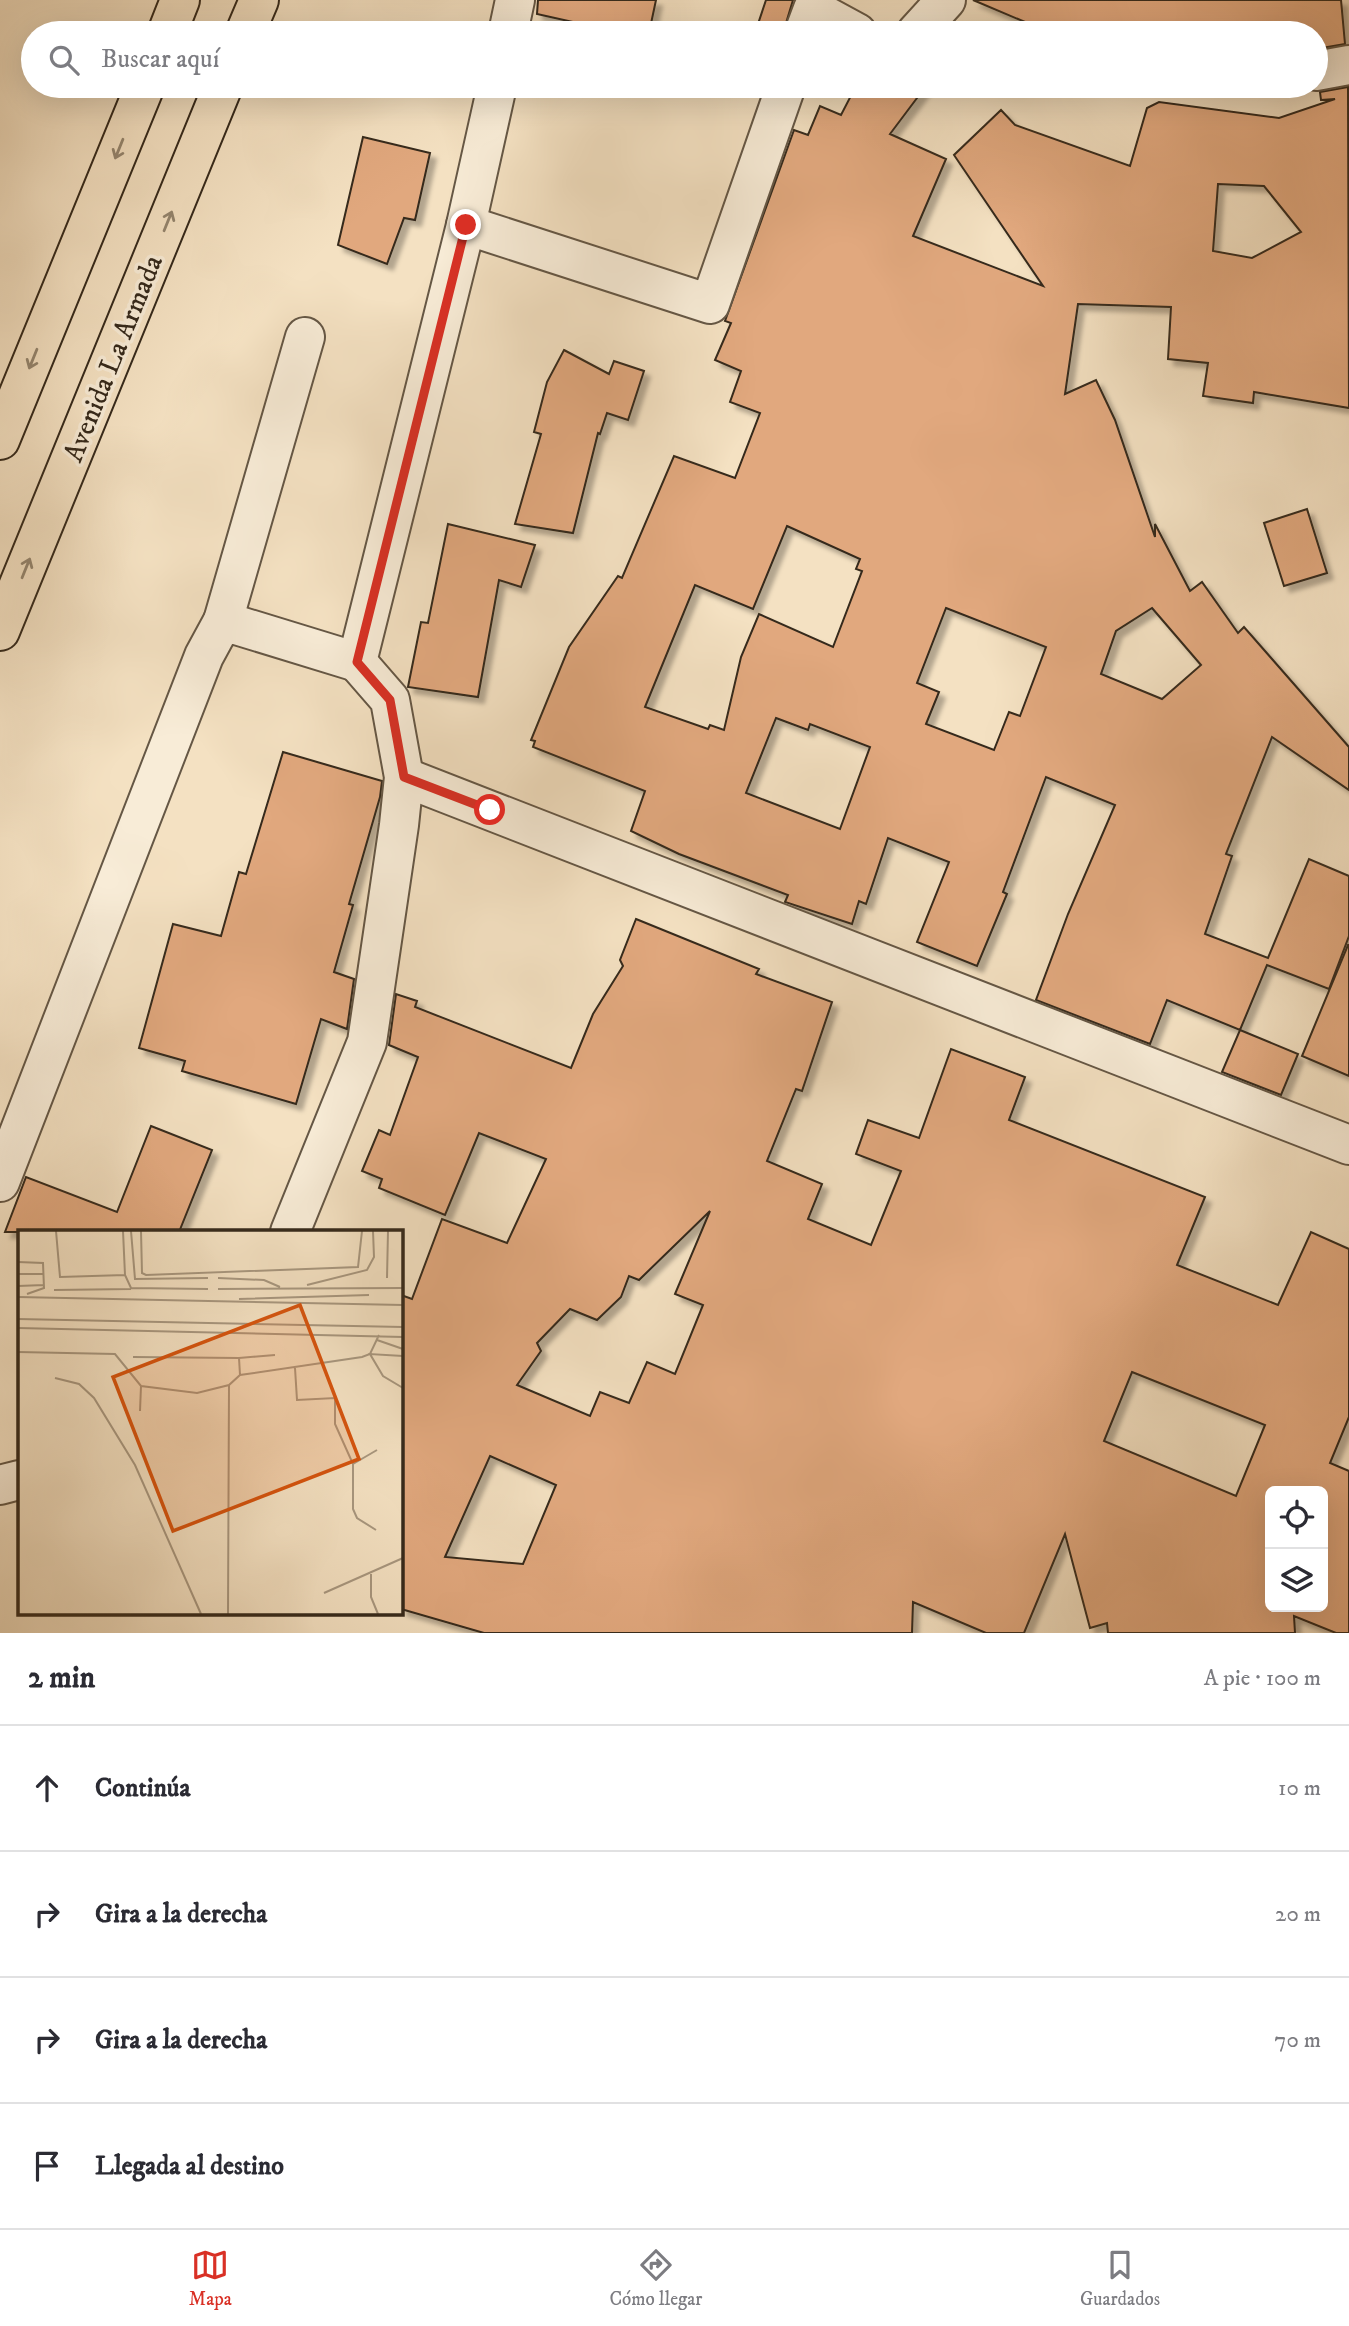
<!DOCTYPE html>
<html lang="es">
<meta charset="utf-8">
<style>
:root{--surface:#fff;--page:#f7f7f7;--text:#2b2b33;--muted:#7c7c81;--line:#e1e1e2;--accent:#d93025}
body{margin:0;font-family:"IM FELL DW Pica",serif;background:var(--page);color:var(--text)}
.controls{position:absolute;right:21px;bottom:21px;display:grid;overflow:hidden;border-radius:10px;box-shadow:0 7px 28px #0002}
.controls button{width:63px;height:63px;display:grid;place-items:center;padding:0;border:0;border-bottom:2px solid var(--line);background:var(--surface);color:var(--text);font:35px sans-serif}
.stop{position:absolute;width:21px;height:21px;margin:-16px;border:5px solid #d93025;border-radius:50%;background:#fff}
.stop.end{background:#d93025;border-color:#fff;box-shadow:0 2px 7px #0008}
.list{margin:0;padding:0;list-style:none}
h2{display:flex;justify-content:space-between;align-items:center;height:91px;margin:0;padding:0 28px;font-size:30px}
h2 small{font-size:23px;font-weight:400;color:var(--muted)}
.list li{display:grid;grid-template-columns:46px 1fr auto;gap:21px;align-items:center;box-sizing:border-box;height:126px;padding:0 28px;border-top:2px solid var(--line)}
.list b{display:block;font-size:26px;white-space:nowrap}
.list em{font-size:23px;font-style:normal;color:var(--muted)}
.icon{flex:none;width:38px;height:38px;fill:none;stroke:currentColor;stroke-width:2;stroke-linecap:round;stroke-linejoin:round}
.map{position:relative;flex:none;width:1349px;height:1633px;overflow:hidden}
.search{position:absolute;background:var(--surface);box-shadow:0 7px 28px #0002;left:21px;right:21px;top:21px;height:77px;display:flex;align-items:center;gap:18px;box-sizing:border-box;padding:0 24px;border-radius:38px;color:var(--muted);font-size:26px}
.sheet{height:595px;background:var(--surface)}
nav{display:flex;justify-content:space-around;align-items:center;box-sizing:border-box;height:98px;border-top:2px solid var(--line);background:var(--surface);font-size:19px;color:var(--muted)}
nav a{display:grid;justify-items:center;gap:4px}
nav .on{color:var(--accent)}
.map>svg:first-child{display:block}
.building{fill:#e1a87e;stroke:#35291b;stroke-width:2;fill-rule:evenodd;filter:url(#shadow)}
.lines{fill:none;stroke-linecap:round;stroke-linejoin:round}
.minor-casing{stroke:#655745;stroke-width:42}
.major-casing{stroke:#35291b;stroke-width:42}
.minor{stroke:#f8ecd7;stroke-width:38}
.major{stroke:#f4e1c2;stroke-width:38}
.oneway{stroke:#94856e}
.route{stroke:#d93025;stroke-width:9}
.labels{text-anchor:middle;stroke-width:7;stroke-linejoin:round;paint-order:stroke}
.street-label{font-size:28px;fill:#35291b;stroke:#f8ecd7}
.inset-road{fill:none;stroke:#a8977f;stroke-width:2}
.view{fill:#d6540e;fill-opacity:0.15;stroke:#d6540e;stroke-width:3.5}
.inset-edge{fill:none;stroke:#35291b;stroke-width:3.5}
</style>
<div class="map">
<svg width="1349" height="1633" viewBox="0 0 1349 1633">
<defs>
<filter id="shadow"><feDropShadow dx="6" dy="6" stdDeviation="2" flood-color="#0004"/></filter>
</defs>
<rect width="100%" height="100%" fill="#f4e1c2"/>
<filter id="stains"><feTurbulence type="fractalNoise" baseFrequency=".00286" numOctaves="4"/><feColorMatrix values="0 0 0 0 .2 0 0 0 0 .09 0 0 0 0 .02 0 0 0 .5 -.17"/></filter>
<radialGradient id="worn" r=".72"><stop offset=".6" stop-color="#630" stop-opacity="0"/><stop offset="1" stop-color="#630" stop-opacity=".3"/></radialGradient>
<!-- building -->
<g class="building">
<polygon points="538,0 656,0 649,33 622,33 537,14"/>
<polygon points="766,0 793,0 783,33 755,33"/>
<polygon points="973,0 1341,0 1345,44 1316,49 1316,33 1051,33"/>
<path d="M856,86H926L890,134L946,159L913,236L1043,286L954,155L1001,110L1015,125L1130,166L1147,108L1159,102L1279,118L1335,99L1321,100L1320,92L1348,87L1349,408L1254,392L1253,403L1203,396L1208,363L1168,359L1171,307L1078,304L1065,394L1096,380L1115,420L1155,537V524L1190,591L1202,582L1238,633L1244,627L1349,747V790L1272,737L1226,854L1232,856L1205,934L1268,958L1309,859L1349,876V936L1329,989L1267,965L1240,1030L1167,1000L1150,1044L1036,1000L1068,914L1115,805L1046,777L1003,892L1007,894L977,966L917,942L949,862L888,838L866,904L859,901L852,924L785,902L788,895L679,854L631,831L645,791L533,747L535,741L531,740L569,647L618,576L622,578L674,456L735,478L760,413L730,402L741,371L715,360L731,323L725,321L794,130L808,135L820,106L841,115ZM1218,184L1264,186L1301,232L1252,258L1213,251ZM787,526L860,559L856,569L862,571L833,647L759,614L741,657L724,730L710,725L708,729L645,707L695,585L753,609ZM946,608L1046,647L1020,716L1009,712L994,750L926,724L939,692L917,683ZM1152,608L1201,665L1162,699L1101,674L1116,631ZM776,718L808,730L810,724L870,747L840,829L746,793Z"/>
<polygon points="363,137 430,153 415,220 404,218 387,264 338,245"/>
<polygon points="564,350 609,374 614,361 644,371 628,420 607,413 600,434 598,433 573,533 515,524 541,434 534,432 547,382"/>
<polygon points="1307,509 1327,573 1284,586 1264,523"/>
<polygon points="448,524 535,545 521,587 499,580 478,697 408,687 421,622 428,623"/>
<polygon points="283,752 382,781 380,797 349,904 353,905 334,972 354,979 347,1029 321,1019 296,1104 182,1071 185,1061 139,1048 173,924 221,936 239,872 246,874"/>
<path d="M636,919L759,969L756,974L832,1002L802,1091L796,1089L767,1161L822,1184L808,1219L871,1245L901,1171L856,1154L868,1120L919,1138L951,1049L1025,1077L1009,1120L1205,1197L1177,1265L1278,1305L1311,1232L1349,1249V1417L1330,1463L1349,1471V1633H1336L1294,1616L1295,1633H1108L1107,1623L1090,1628L1065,1534L1024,1633H986L913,1602L912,1633H484L401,1609V1295L412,1299L442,1219L507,1243L546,1159L479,1133L445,1215L379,1188L382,1179L362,1171L379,1130L390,1135L418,1057L389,1045L396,994L417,1001L415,1007L571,1068L593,1014L623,966L620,960ZM710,1211L675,1294L703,1305L675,1374L647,1362L629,1403L600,1392L590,1416L517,1385L541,1351L537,1343L570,1309L597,1320L621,1297L629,1276L639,1280ZM1132,1372L1265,1425L1236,1496L1104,1441ZM490,1456L556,1485L523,1564L445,1557ZM1270,1491H1323V1607H1270Z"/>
<polygon points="1348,945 1349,945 1349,1076 1302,1056"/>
<polygon points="1240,1030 1298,1054 1281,1095 1222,1072"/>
<polygon points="151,1126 212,1150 179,1232 5,1232 26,1177 117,1212"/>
</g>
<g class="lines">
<!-- minor casing -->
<g class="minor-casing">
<g id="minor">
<polyline points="508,33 515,0"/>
<polyline points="804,33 813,9 857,33"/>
<polyline points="916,33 946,0"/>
<polyline points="1316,71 1349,65"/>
<polyline points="466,225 710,304 786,86"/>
<polyline points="223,621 305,337"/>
<polyline points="404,777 1349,1145"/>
<polyline points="0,1182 204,656 223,621 357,662"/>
<polyline points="290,1232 367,1042 399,825 404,777 390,700 357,662 466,225 497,86"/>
<polyline points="0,1485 19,1480"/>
</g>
</g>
<!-- major casing -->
<g class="major-casing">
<g id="major">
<polyline points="167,33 180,0"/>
<polyline points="245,33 259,0"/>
<polyline points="0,440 145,86"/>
<polyline points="0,631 223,86"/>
</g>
</g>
<!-- minor -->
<use href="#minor" class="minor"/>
<!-- major -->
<use href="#major" class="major"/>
</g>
<!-- one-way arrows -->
<defs><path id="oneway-shaft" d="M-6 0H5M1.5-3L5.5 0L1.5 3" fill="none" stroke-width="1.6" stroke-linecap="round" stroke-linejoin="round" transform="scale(1.75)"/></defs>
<g class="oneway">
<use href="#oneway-shaft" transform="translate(119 149) rotate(112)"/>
<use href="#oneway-shaft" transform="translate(168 221) rotate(-68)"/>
<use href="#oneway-shaft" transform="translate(33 359) rotate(112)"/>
<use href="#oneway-shaft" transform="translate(26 568) rotate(-68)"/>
</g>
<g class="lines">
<!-- route -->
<polyline class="route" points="466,225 357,662 390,700 404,777 490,810"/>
</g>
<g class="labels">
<!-- street labels -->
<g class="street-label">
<text transform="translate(112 358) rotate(-68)" y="10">Avenida La Armada</text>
</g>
</g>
<!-- overview -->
<g transform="translate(18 1230)">
<rect width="385" height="385" fill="#f4e1c2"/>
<path class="inset-road" d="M38,1L42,47L107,45M105,1L107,45L113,58L190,59M113,1L117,49L190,48M123,1L124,43L128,45L340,37L344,1M0,32L25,33L26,58L9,64M0,44H26M200,48L246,50L262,57M369,48L370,1M289,55L349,40L356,27L355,1M0,56L26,55M200,59L385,58M36,60L113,59M0,67L385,75M221,69L351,65M0,89L385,97M0,98L385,107M359,110L385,119M0,122L97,124L123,156L179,163L211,155L222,145L344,127L352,124L361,105M385,126L352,124L365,146L385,158M115,127L221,128L222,145M221,128L257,125M277,138L279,170L317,168V194L335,234V279L339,288L358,300M37,148L61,154L76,168L117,235L183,384M122,181L123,156M335,234L359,220M353,344V367L360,384M306,363L385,328M210,384L211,155"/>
<path class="view" d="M282,75L341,229L155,301L95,147Z"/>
<rect width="385" height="385" class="inset-edge"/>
</g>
<rect width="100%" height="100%" filter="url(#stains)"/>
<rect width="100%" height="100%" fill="url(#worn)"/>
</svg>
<div class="controls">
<button><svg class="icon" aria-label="locate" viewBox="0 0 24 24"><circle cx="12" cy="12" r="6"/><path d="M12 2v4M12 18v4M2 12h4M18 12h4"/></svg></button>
<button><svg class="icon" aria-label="layers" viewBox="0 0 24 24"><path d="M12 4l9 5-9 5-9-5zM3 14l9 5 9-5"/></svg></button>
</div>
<div class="stop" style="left:490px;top:810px"></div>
<div class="stop end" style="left:466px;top:225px"></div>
<div class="search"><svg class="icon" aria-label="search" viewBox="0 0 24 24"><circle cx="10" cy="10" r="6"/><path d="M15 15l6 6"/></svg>Buscar aquí</div>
</div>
<section class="sheet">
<h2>2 min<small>A pie · 100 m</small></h2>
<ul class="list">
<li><svg class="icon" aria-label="ahead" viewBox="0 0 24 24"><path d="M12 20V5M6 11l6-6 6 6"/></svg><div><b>Continúa</b></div><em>10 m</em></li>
<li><svg class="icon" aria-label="right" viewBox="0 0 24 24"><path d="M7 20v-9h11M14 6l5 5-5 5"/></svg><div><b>Gira a la derecha</b></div><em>20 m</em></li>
<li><svg class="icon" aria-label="right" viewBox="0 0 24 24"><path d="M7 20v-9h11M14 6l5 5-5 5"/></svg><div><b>Gira a la derecha</b></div><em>70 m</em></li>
<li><svg class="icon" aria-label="arrive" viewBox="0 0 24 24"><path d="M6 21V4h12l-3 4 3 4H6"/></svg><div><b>Llegada al destino</b></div></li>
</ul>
</section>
<nav>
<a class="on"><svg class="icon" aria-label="map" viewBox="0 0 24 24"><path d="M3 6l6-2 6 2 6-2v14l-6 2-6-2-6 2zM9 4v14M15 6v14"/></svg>Mapa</a>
<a><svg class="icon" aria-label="directions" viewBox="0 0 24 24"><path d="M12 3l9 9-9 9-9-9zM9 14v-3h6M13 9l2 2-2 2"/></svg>Cómo llegar</a>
<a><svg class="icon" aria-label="saved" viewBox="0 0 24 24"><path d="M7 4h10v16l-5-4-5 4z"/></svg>Guardados</a>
</nav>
